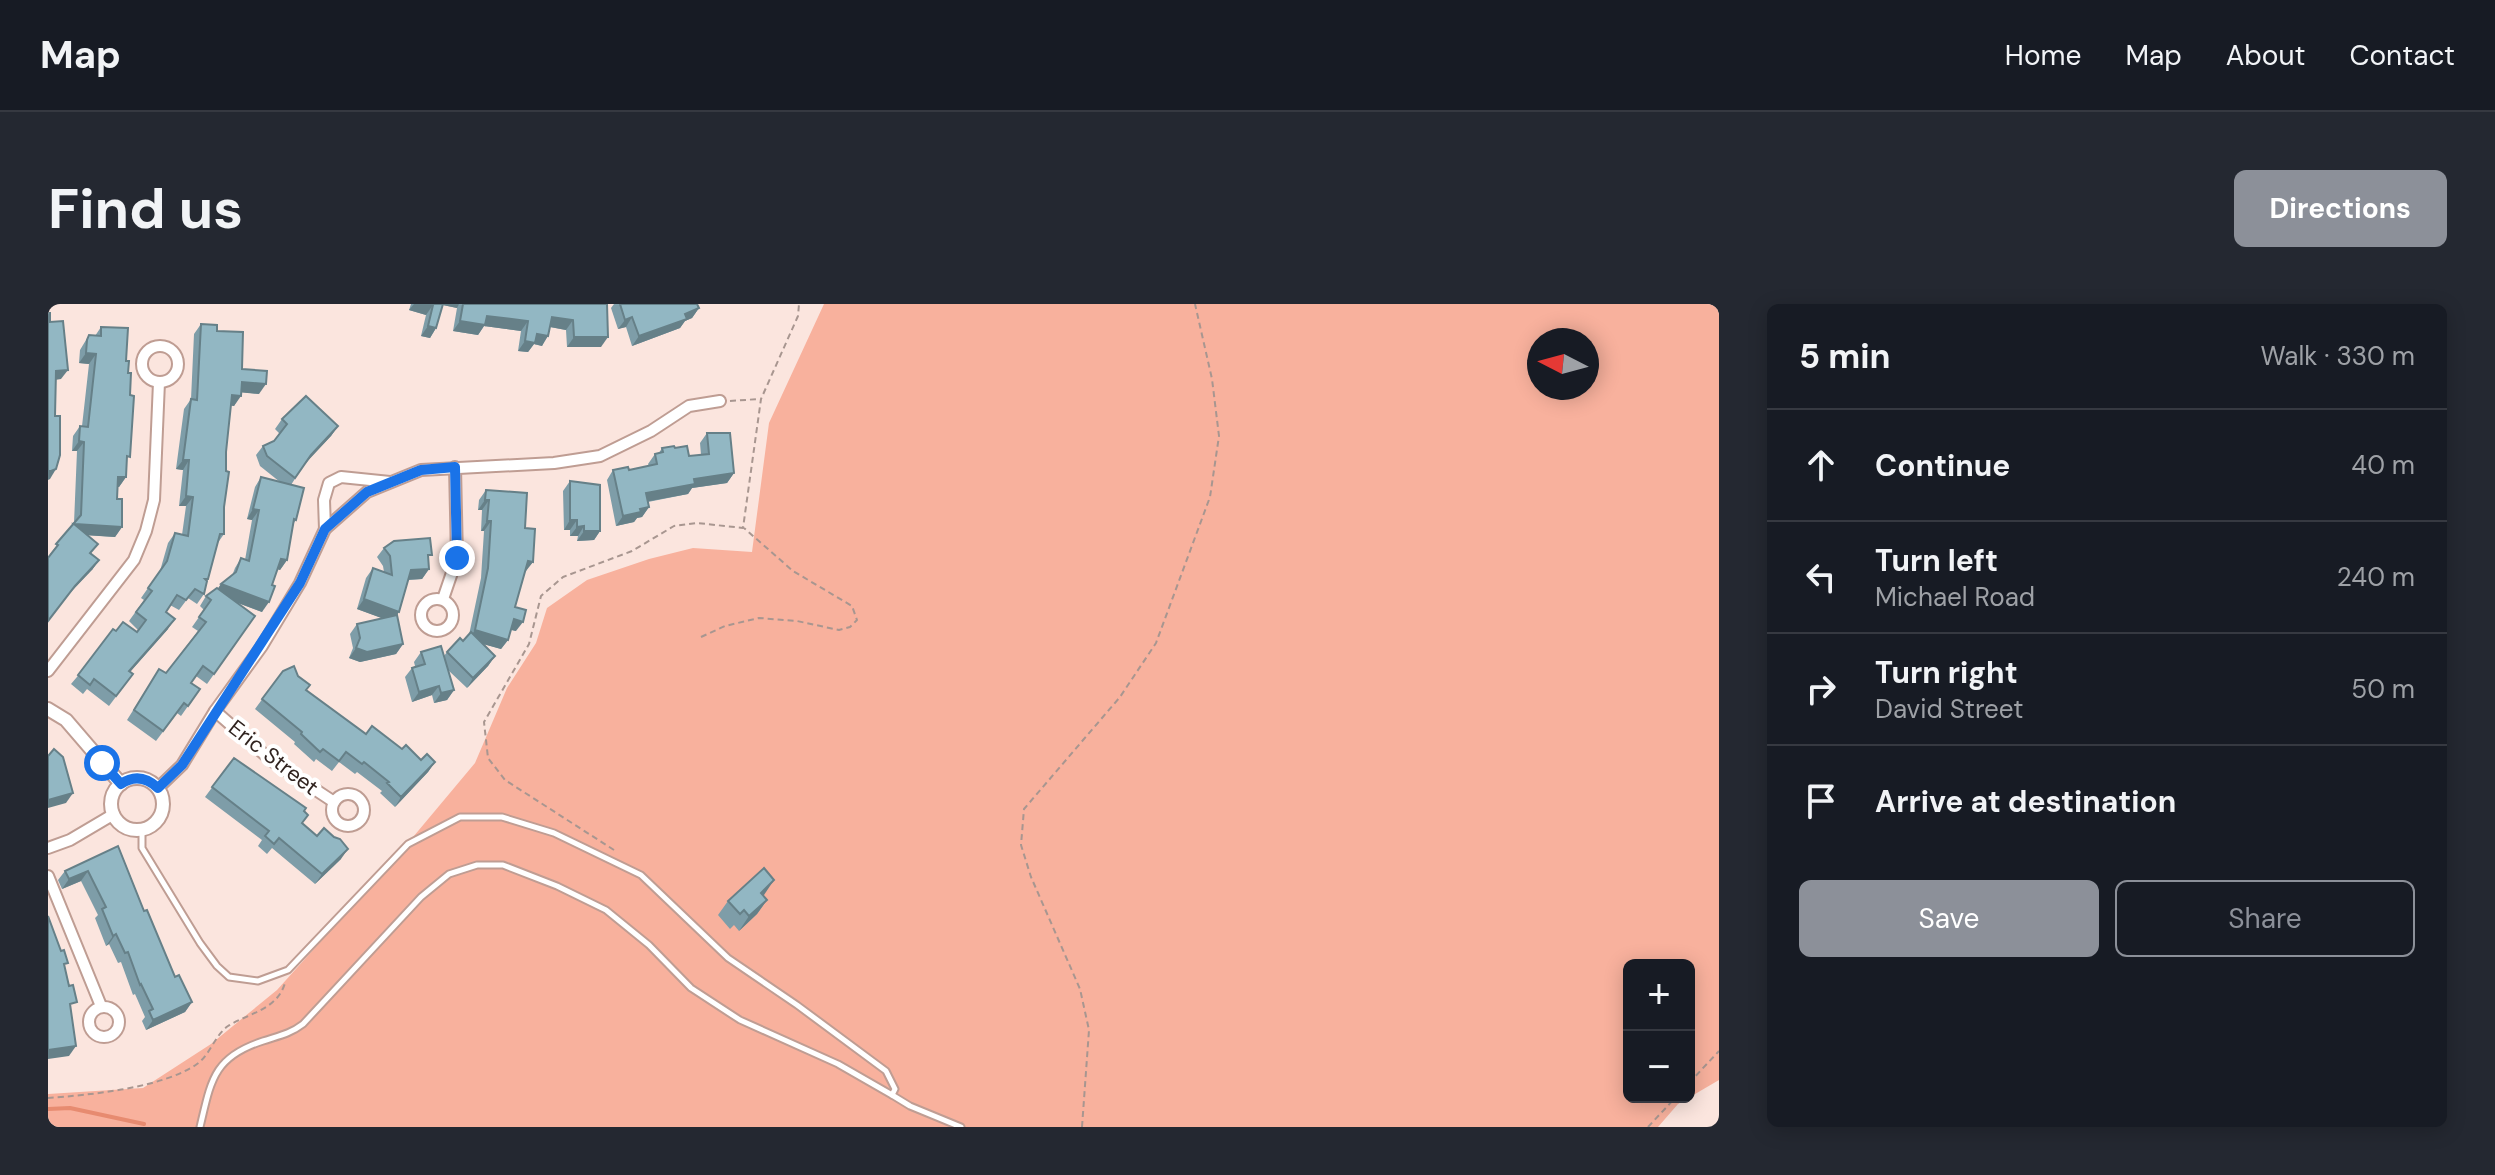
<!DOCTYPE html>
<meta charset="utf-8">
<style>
:root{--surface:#171b24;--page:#242831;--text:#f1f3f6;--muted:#9ea1a6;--line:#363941;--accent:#8c9099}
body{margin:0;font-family:"DM Sans",sans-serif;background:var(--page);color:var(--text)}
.controls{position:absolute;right:24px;bottom:24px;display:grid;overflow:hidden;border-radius:12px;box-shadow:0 4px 20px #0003}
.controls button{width:72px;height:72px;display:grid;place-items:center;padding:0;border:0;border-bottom:2px solid var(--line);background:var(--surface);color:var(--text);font:40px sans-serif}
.compass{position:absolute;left:1479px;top:24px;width:72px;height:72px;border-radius:50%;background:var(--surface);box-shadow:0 4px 20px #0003;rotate:276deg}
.stop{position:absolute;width:24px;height:24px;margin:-18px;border:6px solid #1a73e8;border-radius:50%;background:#fff}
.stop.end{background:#1a73e8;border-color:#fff;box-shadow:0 2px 8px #0008}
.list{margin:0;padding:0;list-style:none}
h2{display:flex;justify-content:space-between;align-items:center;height:104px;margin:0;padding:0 32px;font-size:34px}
h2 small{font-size:26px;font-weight:400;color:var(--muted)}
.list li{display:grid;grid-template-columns:52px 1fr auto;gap:24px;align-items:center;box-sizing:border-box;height:112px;padding:0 32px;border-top:2px solid var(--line)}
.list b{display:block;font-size:30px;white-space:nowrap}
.list p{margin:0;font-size:26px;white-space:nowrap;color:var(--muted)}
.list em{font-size:26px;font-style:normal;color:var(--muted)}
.actions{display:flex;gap:16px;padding:24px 32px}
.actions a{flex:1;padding:18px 0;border:2px solid var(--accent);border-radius:12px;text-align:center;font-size:28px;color:var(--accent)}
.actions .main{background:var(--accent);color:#fff}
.icon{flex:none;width:44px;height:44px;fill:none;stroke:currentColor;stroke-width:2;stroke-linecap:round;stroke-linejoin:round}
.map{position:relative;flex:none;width:1671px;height:823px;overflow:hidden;border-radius:12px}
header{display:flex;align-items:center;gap:48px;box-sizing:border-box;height:112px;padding:0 40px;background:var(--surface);border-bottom:2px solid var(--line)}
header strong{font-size:38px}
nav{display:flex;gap:44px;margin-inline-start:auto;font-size:28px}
.intro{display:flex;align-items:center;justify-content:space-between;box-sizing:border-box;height:192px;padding:0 48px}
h1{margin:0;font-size:56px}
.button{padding:20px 36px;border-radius:12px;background:var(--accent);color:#fff;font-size:28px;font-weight:700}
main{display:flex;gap:48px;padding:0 48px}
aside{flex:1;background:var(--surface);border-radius:12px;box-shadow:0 4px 20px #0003}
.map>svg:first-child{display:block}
.green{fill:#f8b19d;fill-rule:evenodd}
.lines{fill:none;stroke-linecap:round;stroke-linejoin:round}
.stream{stroke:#e78b70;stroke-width:4}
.service-casing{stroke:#bf9d93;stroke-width:9}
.minor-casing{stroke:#bf9d93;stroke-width:14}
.tertiary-casing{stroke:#bf9d93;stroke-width:16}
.path{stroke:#a89690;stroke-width:2;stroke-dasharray:6 4;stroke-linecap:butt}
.service{stroke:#fff;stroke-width:5}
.minor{stroke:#fff;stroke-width:10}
.tertiary{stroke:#fff;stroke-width:12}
.wall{fill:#7e9da8}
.shaded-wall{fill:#668088}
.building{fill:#92b7c3;stroke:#668088;stroke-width:2}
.route{stroke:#1a73e8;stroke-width:10}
.labels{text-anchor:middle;stroke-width:8;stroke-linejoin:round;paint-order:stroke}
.street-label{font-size:22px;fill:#30231f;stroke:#fff}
</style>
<header>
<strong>Map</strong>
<nav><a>Home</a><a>Map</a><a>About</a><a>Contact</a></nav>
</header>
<div class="intro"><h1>Find us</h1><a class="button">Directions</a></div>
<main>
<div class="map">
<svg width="1671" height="823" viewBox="0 0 1671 823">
<rect width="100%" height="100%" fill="#fbe5de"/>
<!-- green -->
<path class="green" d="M776,0H1671V776L1630,800L1610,823H0V790L95,784L163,740L229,686L345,557L427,459L459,384L488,339L499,304L539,276L601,255L645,244L704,248L721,119ZM1491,36H1539V84H1491ZM1581,661H1641V793H1581Z"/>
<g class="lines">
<!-- stream -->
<polyline class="stream" points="0,805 22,804 96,820"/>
<!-- service casing -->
<g class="service-casing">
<g id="service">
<polyline points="94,525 94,544 152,639 169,662 181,673 210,677 240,666 360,540 412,513 454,513 506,529 593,571 680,654 749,701 838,767 847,785 844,791 862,802 913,823"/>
<path d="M152,823C163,777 165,753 215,737C230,732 242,730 255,720L373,593L401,570L429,561H455L509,582L558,606L601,641L643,684L692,716L790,760L844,791"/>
</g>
</g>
<!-- minor casing -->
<g class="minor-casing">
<g id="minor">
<circle cx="112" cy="60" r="18"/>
<polyline points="277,225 276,196 281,179 293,173 342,178"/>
<circle cx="389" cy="311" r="16"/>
<polyline points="395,295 409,254 407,163"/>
<polyline points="0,367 86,256 98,227 106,196 111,78"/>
<polyline points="167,407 224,457 286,498"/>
<polyline points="110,484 134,461 167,407 214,342 252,279 277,225 319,188 373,166 506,159 552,152 603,127 641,102 672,97"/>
<circle cx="300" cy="506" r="16"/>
<polyline points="0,544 22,536 66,510"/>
<polyline points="0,572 53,702"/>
<circle cx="56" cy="718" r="15"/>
</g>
</g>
<!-- tertiary casing -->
<g class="tertiary-casing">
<g id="tertiary">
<polyline points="0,405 18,416 73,480"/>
<circle cx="89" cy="500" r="26"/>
</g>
</g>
<!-- path -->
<g class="path">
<polyline points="682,97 711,95"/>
<polyline points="653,333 677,322 711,314 749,317 791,326 802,323 809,316 804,302 745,267 696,224"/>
<polyline points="566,546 457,476 440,454 436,418 481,340 493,292 515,273 584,247 626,222 649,219 695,224 713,95 750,12 751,0"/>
<polyline points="1641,779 1671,747"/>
<path d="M0,794C41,791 115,784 149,760C162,751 167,731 180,722C201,709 229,706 237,679"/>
<polyline points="1034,823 1041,726 1032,685 983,573 973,541 976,505 1072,393 1108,339 1162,193 1171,132 1164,75 1147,0"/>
<polyline points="1600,823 1628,793"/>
</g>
<!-- service -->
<use href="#service" class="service"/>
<!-- minor -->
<use href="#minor" class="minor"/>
<!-- tertiary -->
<use href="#tertiary" class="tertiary"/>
</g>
<!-- wall -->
<g class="wall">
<polygon points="363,0 559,0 553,43 519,43 518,26 502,23 494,42 486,40 480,48 470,47 473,27 436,22 430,31 405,27 409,4 395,1 388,24 382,34 373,32 378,11 361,6"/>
<polygon points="566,0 649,0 651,4 644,14 637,17 632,24 584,42 578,23 570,25 563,4"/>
<polygon points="153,20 169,27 211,90 194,88 186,102 183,101 178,148 176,230 169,240 156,290 149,300 140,294 131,306 122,301 118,308 120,325 82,368 85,370 61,402 39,385 35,390 23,380 68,327 89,328 90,326 81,317 96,296 93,294 112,267 120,239 127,229 134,231 138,202 131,202 135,166 128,165 136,105 143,95 146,30"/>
<polygon points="53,23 78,57 78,173 71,183 69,183 69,195 74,223 67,233 39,231 50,240 43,249 51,256 44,266 2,250 26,219 29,147 24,147 25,132 32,122 34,122 41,60 31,59 32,46 41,31 47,32"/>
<polygon points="234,115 290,122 283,132 257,159 243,181 248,216 245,220 239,256 232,266 229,265 214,308 190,299 207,312 159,380 148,372 143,379 152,385 133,412 129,409 108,437 79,416 111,365 118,369 150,327 144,323 156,306 152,302 158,292 170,285 173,280 184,272 187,264 193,254 197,256 204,216 199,215 207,183 213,173 232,178 212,162 208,151 215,142 226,137 232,130 227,125"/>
<polygon points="659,129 686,169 679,179 644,184 640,190 600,198 601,203 594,213 589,214 586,218 568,222 559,176 565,166 581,166 601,162 600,160 607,150 611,149 614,144 627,144 641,152 653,151 652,139"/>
<polygon points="522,177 552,227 546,236 529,237 530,232 522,232 522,226 516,226 515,187"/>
<polygon points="438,186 477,224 485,258 477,267 467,303 468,327 463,326 460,336 453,345 436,340 447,352 440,362 419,384 400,366 406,386 399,396 386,399 384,391 364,398 357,373 364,364 367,362 366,358 373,348 396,352 399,348 415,337 421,331 433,274 436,227 433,227 434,206 430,206 431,196"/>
<polygon points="336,244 380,256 381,265 374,275 360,276 349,311 355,340 348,350 312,358 301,354 305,344 302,330 309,320 334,314 309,305 318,274 325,264 336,268 335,262 329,253"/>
<polygon points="235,367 250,372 258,386 318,430 354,445 373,456 387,458 380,468 347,503 332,489 334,487 309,468 307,470 291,458 284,467 268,455 266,458 246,440 247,438 207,405"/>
<polygon points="186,454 256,507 254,520 293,555 267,580 224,544 219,550 210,542 214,536 157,493"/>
<polygon points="70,542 96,607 127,673 144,698 137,708 98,726 94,717 97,713 87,690 85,691 73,658 70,659 61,640 58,642 47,614 50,611 33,577 14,585 10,576 17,567"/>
<polygon points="715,591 719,596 709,610 691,627 686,621 682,625 670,611 680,597"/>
</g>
<!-- shaded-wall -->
<g class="shaded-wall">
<polygon points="366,0 381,0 385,1 378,11 361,6"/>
<polygon points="390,0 411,0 409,4"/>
<polygon points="651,4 644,14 637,17 632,24 584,42 591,32"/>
<polygon points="439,12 480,17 473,27 436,22 430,31 405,27 412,17"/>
<polygon points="504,13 525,16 518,26 497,22"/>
<polygon points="584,13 578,23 570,25 577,16"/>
<polygon points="380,22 388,24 382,34 373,32"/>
<polygon points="489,30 500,32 494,42 486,40 480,48 470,47 477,37"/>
<polygon points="526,33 560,33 553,43 519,43"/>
<polygon points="38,49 48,50 41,60 31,59"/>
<polygon points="20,66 13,75 1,77 8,67"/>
<polygon points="194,78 218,80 211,90 188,88"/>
<polygon points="184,91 193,92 186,102 177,101"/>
<polygon points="290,122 283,132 256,161 263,151"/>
<polygon points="31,137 36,138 29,147 24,147"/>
<polygon points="135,156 141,156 135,166 128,165"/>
<polygon points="8,165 2,175 0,176 0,167"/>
<polygon points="686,169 679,179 644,184 640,190 591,199 598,189 646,175"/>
<polygon points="70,173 78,173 71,183 63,183"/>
<polygon points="138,192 145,193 138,202 131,202"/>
<polygon points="437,196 441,196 434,206 430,206"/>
<polygon points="601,203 594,213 589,214 586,218 568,222 575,212 592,205"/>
<polygon points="205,205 211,206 204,216 199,215"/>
<polygon points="522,216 529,216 522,226 516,226"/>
<polygon points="439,217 443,217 436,227 433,227"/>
<polygon points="26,220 74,223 67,233 19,230"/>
<polygon points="536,222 530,232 522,232 529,223"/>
<polygon points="536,227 552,227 546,236 529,237"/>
<polygon points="233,255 239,256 232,266 227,264"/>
<polygon points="51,256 44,266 20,291 27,282"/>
<polygon points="480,257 485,258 478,267 473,267"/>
<polygon points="381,265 374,275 356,276 363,266"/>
<polygon points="173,280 221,298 214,308 166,290"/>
<polygon points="316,295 351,308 344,318 309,305"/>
<polygon points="127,315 120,325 74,377 81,367"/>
<polygon points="466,315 475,318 468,327 460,325"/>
<polygon points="427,326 460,336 453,345 420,336"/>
<polygon points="355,340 348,350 312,358 301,354 308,344"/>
<polygon points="447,352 440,362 419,384 425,374"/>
<polygon points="391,382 384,391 364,398 371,388"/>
<polygon points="406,386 399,396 386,399 393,389"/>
<polygon points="387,458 380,468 347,503 353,493"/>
<polygon points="25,489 18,499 0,504 0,496"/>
<polygon points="300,545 293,555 267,580 274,570"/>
<polygon points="40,567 33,577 14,585 21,575"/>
<polygon points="726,576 716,591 702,603 713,589"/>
<polygon points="719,596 709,610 691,627 701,612"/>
<polygon points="68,630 61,640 58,642 65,632"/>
<polygon points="144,698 137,708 98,726 105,716"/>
<polygon points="28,742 21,752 0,755 0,746"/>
</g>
<!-- building -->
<g class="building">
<polygon points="381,0 395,0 388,24 380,22 385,1"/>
<polygon points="415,0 559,0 560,33 526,33 525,16 504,13 500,32 489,30 487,39 477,37 480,17 439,12 437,21 412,17"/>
<polygon points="572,0 649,0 651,4 637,10 639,15 591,32 584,13 577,16"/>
<polygon points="0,9 2,9 2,18 15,17 20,66 8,67 7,112 12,112 12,151 8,165 3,167 0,167"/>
<polygon points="153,20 169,21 169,27 195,28 194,65 219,67 218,80 194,78 193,92 184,91 178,148 178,167 181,168 176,203 176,230 172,230 160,275 157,275 159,277 156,290 147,285 138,296 129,291 118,308 127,315 81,367 85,370 68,392 46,375 42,381 30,371 65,325 68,327 75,318 89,328 98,316 88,308 104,287 100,284 119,257 127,229 140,232 145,193 138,192 141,156 135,156 143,95 149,96"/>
<polygon points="53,23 80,24 78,57 81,57 80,69 83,69 82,91 86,92 82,153 79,152 78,173 70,173 69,195 74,195 74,223 26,220 50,240 42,249 51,256 27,282 0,317 0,254 10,241 8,240 33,211 36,138 31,137 32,122 40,123 48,50 38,49 39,36 41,31 53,32"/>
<polygon points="258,92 290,122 263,151 247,174 219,152 215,142 226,137 239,120 234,115"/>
<polygon points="659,129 682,129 686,169 646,175 647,180 598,189 601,203 592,205 593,208 575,212 565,166 580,163 581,166 609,160 607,150 615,148 614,144 626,142 627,144 639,142 641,152 661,150"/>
<polygon points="213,173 256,184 248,216 246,215 239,256 233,255 224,281 227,282 221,298 173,280 188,268 193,254 201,257 211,206 205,205"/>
<polygon points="522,177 552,181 552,227 536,227 536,222 529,223 529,216 522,216"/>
<polygon points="438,186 479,189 477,224 487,225 485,258 480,257 467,303 478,306 475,318 466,315 460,336 427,326 440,264 443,217 439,217 441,196 437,196"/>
<polygon points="382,234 384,251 380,251 381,265 363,266 351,308 316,295 325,264 344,271 342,252 336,244 346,237"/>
<polygon points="169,284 207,312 166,370 155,362 143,379 152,385 140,402 136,399 115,427 86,406 111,365 118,369 158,318 151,313 163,296 158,292"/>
<polygon points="349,311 355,340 319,348 308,344 312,334 309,320"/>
<polygon points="423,328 447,352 425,374 399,348 412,334 415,337"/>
<polygon points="393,342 406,386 393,389 391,382 371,388 364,364 377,360 373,348"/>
<polygon points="246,362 250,372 262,381 258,386 318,430 324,422 354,445 358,441 373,456 379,450 387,458 353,493 339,479 341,478 316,458 314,460 298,448 291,457 275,445 272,448 253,430 254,428 214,395 235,367"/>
<polygon points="6,445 15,453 25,489 0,496 0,452"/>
<polygon points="186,454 258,504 256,507 260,511 254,519 269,532 276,524 286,533 292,535 300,545 274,570 231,534 226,540 217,532 221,527 164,483"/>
<polygon points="70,542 96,607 99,606 127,673 131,671 144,698 105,716 101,707 105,705 93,680 92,681 80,648 77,649 68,630 65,632 54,605 58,603 40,567 21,575 17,567"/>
<polygon points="716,564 726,576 713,589 719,596 701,612 696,606 692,610 680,597"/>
<polygon points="0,612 13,647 16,646 20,659 16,660 21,682 25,681 29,698 22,700 28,742 0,746"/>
</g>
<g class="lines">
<!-- route -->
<path class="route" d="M54,459L73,480C86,471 98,473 110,484L134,461L252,279L277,225L319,188L373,166L407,163L409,254"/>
</g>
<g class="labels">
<!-- street labels -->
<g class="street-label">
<text transform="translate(226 453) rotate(38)" y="8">Eric Street</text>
</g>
</g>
</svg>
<div class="controls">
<button>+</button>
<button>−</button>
</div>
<svg class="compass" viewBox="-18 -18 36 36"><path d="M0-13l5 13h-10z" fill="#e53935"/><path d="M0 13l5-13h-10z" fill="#9ea1a6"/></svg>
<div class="stop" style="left:54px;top:459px"></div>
<div class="stop end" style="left:409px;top:254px"></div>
</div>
<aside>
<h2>5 min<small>Walk · 330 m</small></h2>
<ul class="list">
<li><svg class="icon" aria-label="ahead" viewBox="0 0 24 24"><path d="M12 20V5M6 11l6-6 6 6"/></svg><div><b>Continue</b></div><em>40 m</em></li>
<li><svg class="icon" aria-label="left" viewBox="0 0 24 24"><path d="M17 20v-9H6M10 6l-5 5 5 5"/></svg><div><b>Turn left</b><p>Michael Road</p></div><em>240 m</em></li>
<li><svg class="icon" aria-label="right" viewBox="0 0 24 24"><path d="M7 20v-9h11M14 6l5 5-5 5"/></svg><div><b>Turn right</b><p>David Street</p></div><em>50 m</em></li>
<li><svg class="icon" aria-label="arrive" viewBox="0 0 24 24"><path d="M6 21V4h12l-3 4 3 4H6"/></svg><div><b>Arrive at destination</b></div></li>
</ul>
<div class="actions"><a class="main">Save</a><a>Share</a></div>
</aside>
</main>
